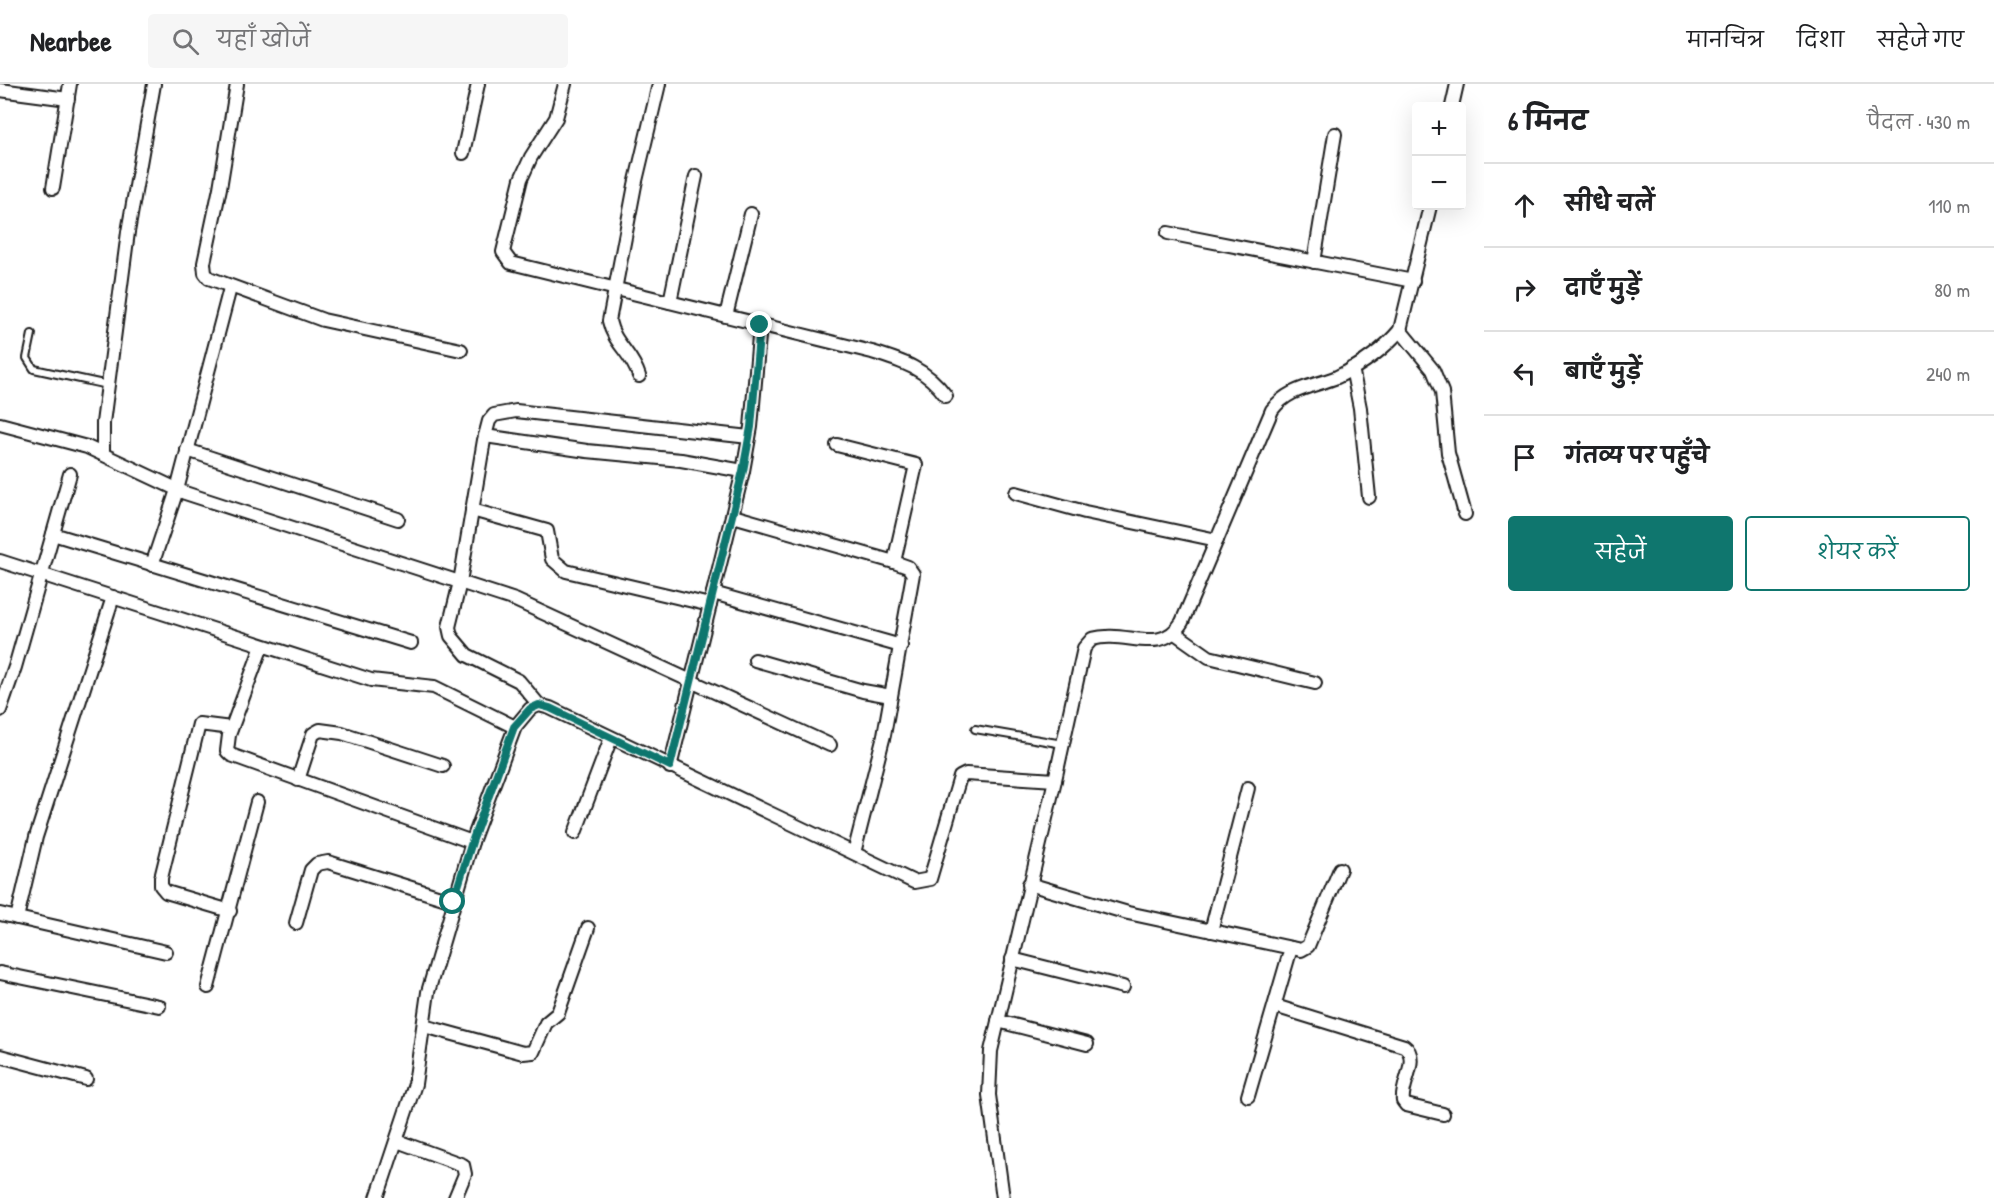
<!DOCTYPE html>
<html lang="hi">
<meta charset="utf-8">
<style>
:root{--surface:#fff;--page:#f6f6f6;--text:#202124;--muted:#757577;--line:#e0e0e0;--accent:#0f766e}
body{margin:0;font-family:"Patrick Hand","Playpen Sans Deva",sans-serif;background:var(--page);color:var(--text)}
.controls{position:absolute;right:18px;top:18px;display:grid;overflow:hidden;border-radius:6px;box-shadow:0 6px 24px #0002}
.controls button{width:54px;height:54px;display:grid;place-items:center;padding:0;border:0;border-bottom:2px solid var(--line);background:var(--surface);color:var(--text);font:30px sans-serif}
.stop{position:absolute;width:18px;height:18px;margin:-14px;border:4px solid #0f766e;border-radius:50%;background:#fff}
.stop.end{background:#0f766e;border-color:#fff;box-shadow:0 2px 6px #0008}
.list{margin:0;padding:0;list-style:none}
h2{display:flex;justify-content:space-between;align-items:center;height:78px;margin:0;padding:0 24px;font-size:26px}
h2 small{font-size:20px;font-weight:400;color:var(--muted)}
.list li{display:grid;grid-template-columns:39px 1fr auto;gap:18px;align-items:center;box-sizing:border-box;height:84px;padding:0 24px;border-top:2px solid var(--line)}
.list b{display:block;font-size:22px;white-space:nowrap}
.list em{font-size:20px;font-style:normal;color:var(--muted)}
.actions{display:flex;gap:12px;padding:18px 24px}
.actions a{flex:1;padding:14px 0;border:2px solid var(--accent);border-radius:6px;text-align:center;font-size:21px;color:var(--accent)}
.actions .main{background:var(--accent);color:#fff}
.icon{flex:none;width:33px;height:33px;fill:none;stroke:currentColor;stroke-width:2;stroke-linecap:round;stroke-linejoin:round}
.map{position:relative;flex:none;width:1484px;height:1114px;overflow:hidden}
header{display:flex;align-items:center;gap:36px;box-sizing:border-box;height:84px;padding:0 30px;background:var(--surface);border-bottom:2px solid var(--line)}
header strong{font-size:28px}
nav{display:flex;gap:33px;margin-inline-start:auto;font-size:21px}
.search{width:420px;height:54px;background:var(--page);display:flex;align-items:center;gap:15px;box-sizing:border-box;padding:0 21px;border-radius:6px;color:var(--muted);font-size:22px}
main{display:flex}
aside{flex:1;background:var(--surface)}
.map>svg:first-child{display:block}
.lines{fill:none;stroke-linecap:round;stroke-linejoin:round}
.service-casing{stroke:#1c1c1c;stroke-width:10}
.minor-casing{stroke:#1c1c1c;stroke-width:16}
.service{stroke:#fff;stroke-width:6}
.minor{stroke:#fff;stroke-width:12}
.route{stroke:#0f766e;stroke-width:8}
</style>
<header>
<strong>Nearbee</strong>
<div class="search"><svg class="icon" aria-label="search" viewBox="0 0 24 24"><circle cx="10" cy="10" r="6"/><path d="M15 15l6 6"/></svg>यहाँ खोजें</div>
<nav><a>मानचित्र</a><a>दिशा</a><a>सहेजे गए</a></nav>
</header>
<main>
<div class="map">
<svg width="1484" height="1114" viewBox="0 0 1484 1114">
<rect width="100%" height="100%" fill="#fff"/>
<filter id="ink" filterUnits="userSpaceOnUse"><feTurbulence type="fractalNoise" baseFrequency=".0167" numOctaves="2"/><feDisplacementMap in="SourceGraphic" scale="12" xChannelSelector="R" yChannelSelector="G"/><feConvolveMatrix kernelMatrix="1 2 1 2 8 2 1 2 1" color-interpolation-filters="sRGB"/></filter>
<g filter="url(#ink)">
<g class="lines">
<!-- service casing -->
<g class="service-casing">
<g id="service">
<polyline points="32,250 27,274 34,285 108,301"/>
<polyline points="975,645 1063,660"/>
</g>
</g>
<!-- minor casing -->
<g class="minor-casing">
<g id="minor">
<polyline points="237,0 220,104 204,179 205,189 209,194 323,236 461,266"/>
<path d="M565,0L556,34L531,73L521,95L503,168L511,179L872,268C902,277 927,285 946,312"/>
<polyline points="0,6 68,15"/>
<polyline points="1452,22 1457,0"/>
<polyline points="463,69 478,0"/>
<polyline points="53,104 70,0"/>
<polyline points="1168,149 1413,197"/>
<polyline points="1314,178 1335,50"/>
<polyline points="670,218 696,92"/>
<polyline points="726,232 751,130"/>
<polyline points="1400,246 1433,286 1442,308 1448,369 1465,430"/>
<polyline points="1352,284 1360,324 1369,413"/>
<path d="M639,292C632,269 614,260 609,237L635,101L659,0"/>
<polyline points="0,340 87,363 185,409 515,516 830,661"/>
<polyline points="485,352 587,367 681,376 743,387"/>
<polyline points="837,361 916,381 894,478"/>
<polyline points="187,366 398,435"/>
<polyline points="103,370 103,339 128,148 154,0"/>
<polyline points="1016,409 1085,428 1217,456"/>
<polyline points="472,426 547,447 552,475 566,487 710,521"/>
<polyline points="733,432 894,478 908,483 913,490 884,651 854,769"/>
<polyline points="53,450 411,559"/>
<polyline points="0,477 371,596 434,603 515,643"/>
<polyline points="152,481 177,406 230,204"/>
<polyline points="713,509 901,562"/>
<polyline points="1175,549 1209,573 1315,599"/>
<polyline points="262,562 229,651 227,667 231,671 472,758"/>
<polyline points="755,576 863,607 891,612"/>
<polyline points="539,621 519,597 467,571 451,552 449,543 460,498 484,356 489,337 494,331 516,327 749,353"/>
<polyline points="0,626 15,583 70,390"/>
<polyline points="670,683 743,387 751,343 760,241"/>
<polyline points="298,696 313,650 320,646 342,649 443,682"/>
<polyline points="575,749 611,654"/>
<polyline points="1029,800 1128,829 1301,866 1308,862 1340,785"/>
<polyline points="230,827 166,808 161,802 161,794 199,640 231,644"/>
<polyline points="0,830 166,868"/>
<polyline points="17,834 36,753 113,513"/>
<polyline points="296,839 311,786 317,780 328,778 453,817"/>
<polyline points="1211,847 1248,704"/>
<polyline points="1012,875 1123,903"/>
<polyline points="0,889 159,922"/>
<polyline points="208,903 257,718"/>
<path d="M1275,922L1404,962C1421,974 1400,1001 1403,1017L1406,1021L1443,1030"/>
<polyline points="998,937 1087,960"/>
<polyline points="424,942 523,969 533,968 546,939 558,929 588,844"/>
<polyline points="0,972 86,995"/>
<polyline points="1248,1012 1291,864"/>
<polyline points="397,1057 463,1081 465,1090 455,1114"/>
<path d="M377,1114L415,1000L428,908L472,758L515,643L530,625L539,621L550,624L914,798L930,795L960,693L966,690L1055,696L1084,564L1092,555C1126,545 1160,573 1182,538L1272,326C1288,304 1312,303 1337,293C1360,282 1384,265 1400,246L1430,122"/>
<polyline points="1003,1114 989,1011 991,967 1055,696"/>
</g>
</g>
<!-- service -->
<use href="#service" class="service"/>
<!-- minor -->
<use href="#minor" class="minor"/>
</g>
</g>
<g class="lines" filter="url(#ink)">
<!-- route -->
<polyline class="route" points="453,818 472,758 514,643 530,625 539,621 550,624 670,682 743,387 751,343 760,241"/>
</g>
</svg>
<div class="controls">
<button>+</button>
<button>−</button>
</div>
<div class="stop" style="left:453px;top:818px"></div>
<div class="stop end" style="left:760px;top:241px"></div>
</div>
<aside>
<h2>6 मिनट<small>पैदल · 430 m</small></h2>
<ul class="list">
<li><svg class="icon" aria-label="ahead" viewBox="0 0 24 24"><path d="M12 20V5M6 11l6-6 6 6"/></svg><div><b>सीधे चलें</b></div><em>110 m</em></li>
<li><svg class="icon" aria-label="right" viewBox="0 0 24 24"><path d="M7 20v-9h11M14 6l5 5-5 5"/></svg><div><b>दाएँ मुड़ें</b></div><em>80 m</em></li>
<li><svg class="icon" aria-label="left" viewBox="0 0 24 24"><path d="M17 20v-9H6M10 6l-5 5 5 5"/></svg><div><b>बाएँ मुड़ें</b></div><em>240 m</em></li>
<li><svg class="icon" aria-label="arrive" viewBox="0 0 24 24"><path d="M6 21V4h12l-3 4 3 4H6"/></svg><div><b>गंतव्य पर पहुँचे</b></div></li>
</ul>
<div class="actions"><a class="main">सहेजें</a><a>शेयर करें</a></div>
</aside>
</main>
